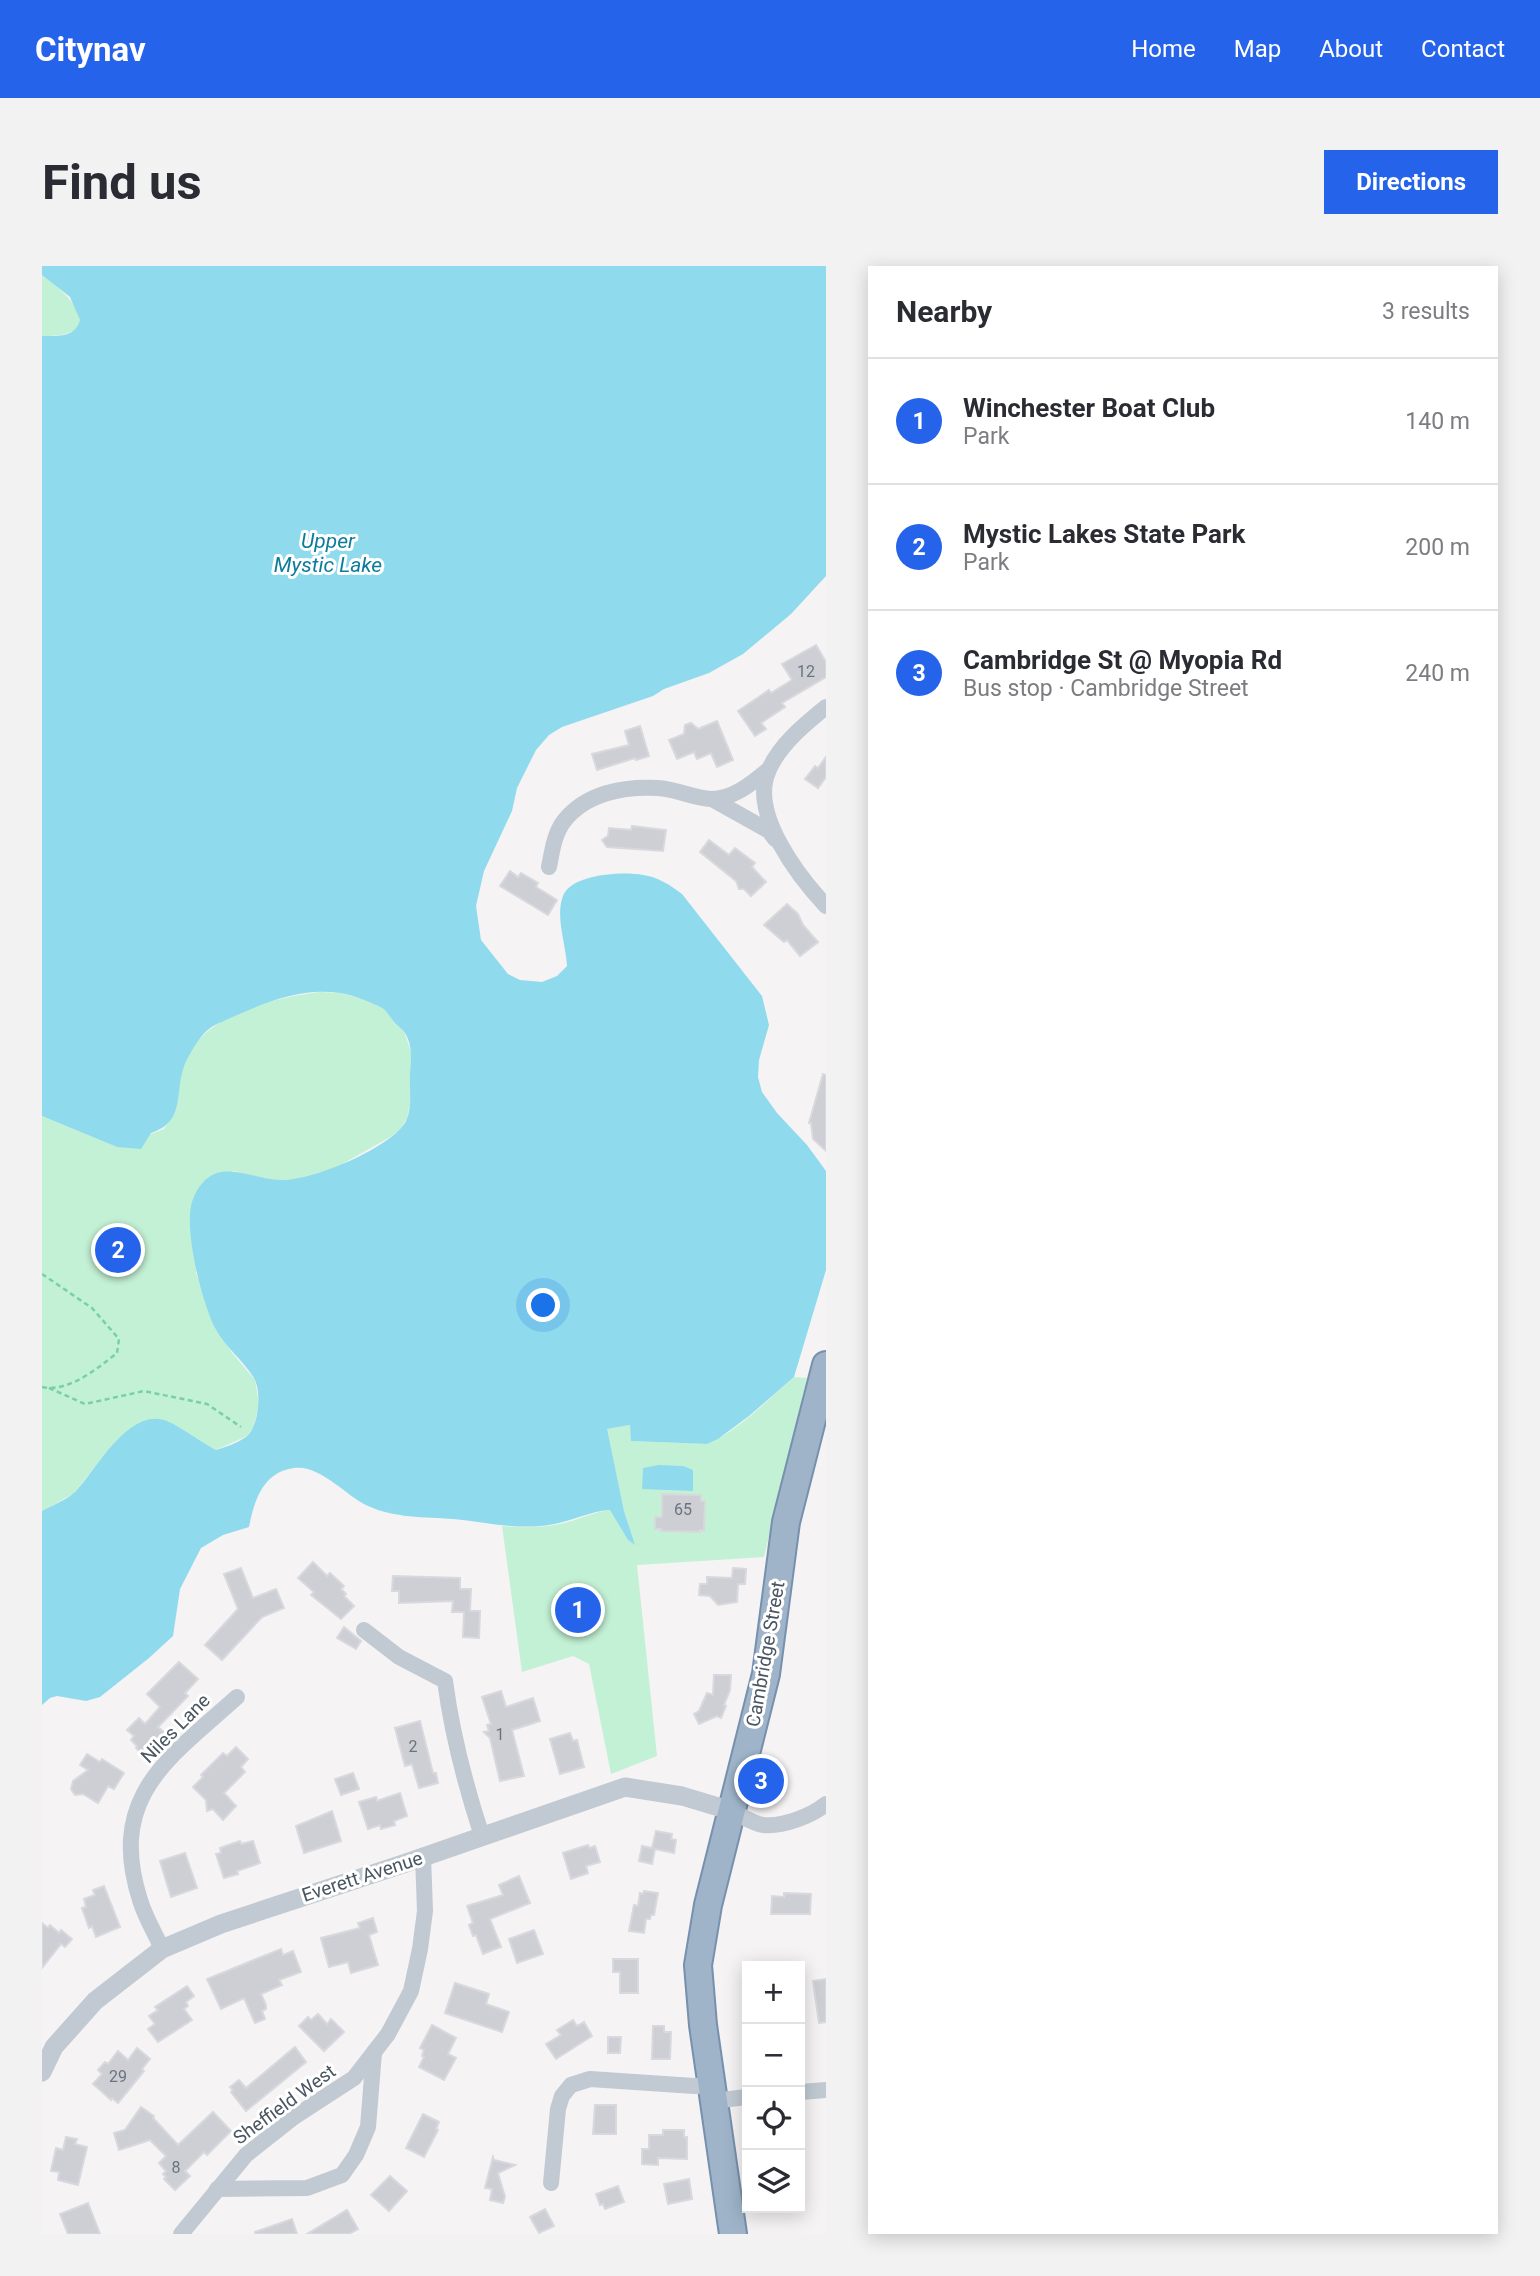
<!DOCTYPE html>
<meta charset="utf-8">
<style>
:root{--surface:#fff;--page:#f2f2f3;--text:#2b2b33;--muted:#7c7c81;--line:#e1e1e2;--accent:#2563eb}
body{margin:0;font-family:Roboto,sans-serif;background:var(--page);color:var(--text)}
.controls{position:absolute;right:21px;bottom:21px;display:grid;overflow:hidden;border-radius:0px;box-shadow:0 4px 18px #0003}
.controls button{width:63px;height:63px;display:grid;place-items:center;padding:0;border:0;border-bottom:2px solid var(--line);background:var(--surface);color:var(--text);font:35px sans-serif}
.you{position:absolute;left:502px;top:1040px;width:24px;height:24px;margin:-18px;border:5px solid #fff;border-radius:50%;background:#1a73e8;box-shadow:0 0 0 10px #1a73e833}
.badge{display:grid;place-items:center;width:46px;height:46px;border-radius:50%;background:var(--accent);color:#fff;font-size:23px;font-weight:700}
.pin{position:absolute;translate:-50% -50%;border:4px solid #fff;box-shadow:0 2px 7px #0006}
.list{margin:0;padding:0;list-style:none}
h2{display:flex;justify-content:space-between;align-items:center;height:91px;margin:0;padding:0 28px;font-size:30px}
h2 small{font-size:23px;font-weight:400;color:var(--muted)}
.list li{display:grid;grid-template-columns:46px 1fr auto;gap:21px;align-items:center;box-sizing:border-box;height:126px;padding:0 28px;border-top:2px solid var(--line)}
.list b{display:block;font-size:26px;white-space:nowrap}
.list p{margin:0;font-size:23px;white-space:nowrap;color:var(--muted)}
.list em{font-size:23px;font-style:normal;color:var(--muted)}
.icon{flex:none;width:38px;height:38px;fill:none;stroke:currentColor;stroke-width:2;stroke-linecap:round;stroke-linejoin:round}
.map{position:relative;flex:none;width:784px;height:1968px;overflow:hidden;border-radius:0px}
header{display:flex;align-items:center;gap:42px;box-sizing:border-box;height:98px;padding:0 35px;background:var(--accent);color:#fff}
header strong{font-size:33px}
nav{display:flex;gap:38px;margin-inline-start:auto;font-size:24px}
.intro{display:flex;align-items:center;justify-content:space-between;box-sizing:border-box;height:168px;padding:0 42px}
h1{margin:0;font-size:49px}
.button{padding:18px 32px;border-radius:0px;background:var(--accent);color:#fff;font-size:24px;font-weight:700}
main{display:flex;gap:42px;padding:0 42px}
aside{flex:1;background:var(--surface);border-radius:0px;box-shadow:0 4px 18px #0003}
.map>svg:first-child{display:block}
.green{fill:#c3f1d5}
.water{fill:#90daee}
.building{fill:#cdcfd5;stroke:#d7d9de;stroke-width:2}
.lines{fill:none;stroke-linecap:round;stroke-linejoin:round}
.trunk-casing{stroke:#7690ad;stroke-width:30}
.path{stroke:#7ad0a6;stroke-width:2.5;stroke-dasharray:5 3.5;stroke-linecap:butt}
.minor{stroke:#c1cad2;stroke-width:16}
.tertiary{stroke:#c1cad2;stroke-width:19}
.trunk{stroke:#9fb4c9;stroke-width:26}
.labels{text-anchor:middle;stroke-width:6;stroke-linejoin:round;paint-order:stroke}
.number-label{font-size:16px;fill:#6b747e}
.street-label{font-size:19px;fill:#4a5661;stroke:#fff}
.water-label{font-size:21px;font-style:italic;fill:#0c7c9b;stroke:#fff}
</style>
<header>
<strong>Citynav</strong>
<nav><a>Home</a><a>Map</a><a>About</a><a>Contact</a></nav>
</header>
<div class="intro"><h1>Find us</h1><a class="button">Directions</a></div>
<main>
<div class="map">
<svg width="784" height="1968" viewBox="0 0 784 1968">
<rect width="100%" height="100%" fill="#f5f3f3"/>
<!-- green -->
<g class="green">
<path d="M0,9C31,31 67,71 0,70Z"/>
<path d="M278,726L298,727L318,732L344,744L353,758L362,765L371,792L368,808L370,830L365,852L359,862L350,870L295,901L274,909L254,914L235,915L191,905L154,1006L173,1062L191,1088L213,1114L217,1138L212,1160L205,1170L174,1184L149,1171L60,1192L31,1228L0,1245V850L75,881L122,863C127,855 133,847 135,838C137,828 136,816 139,806C153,750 229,732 278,726Z"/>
<path d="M752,1111L765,1112L722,1291L595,1299L615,1490L569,1508L547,1398L531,1390L480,1406L460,1260C482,1262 505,1262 526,1256C541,1252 554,1245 569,1244L586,1274L592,1278L582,1245L564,1163L588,1159L590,1175L665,1178C698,1164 725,1134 752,1111Z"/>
</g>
<!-- water -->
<g class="water">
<path d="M0,0H784V310L749,348L701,388L667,407L622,423L611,430L520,461L507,469L494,484L475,522L470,545L442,605L434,640L439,674L466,708L478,714L500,716L515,710L525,700C524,678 513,651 521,630C529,608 581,605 601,609C616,611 628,619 640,628L720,730L727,759L717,794L716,811L720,826L735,847L765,879L784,905V1004L752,1111L707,1150L676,1173L665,1178L589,1175L588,1159L565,1163L582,1245L593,1279L586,1274L568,1244C548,1245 528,1256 507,1259C474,1264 443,1256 411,1253C383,1251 352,1252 326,1240C304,1230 278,1198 252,1202C221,1206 212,1235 207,1261L181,1269L159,1282L138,1323L131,1370L107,1392L58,1431L44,1435L15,1430L8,1432L0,1439V1245C10,1239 25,1234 33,1226C55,1203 85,1144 122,1154C133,1157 162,1178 174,1184C184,1181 195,1177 204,1171C217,1161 220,1126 212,1112C201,1094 183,1081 173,1062C160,1037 140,959 151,933C155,922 163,911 175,907C196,901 217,914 238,914C267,916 350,882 364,855C371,839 367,824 368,808C369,793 371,781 363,767C360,762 355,760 352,756C347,750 345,744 338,741C325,735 312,729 298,727C258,721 222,737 186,753C180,756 173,758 167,763C159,769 153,779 148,788C128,819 149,854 109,867L99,883L75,881L0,850V70C16,70 33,72 38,54L28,31L0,9Z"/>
<polygon points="617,1199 641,1200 651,1204 651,1225 600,1223 601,1202"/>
</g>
<!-- building -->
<g class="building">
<polygon points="774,379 784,396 784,411 740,437 743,441 719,457 724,463 713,470 696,445 727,424 729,427 750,414 740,398"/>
<polygon points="675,455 691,494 675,501 669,487 655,493 652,486 635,493 627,474 642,468 643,459 649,457 656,463"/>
<polygon points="598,460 607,490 594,494 593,492 555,504 550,488 587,479 583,465"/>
<polygon points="784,491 784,511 776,522 763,513 773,500 776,502"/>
<polygon points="590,560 624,564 621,585 565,581 560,574 566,570 567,562 589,564"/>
<polygon points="667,574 687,589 693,582 713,597 710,601 724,616 709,630 702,623 697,623 694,615 658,586"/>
<polygon points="468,605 476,611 479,607 496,617 494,621 515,634 506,649 458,620"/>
<polygon points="745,638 756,648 761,659 776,676 758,690 745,674 742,676 722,659"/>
<polygon points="781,808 784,809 784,885 771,873 769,857 767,857"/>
<polygon points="620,1228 659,1229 659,1235 663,1235 662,1265 658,1264 658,1266 619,1265 619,1263 613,1263 613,1251 620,1251"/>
<polygon points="271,1296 285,1310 288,1307 302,1320 299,1323 304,1328 302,1330 312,1340 299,1353 269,1329 272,1326 256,1312"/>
<polygon points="199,1302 211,1332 234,1323 242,1342 220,1351 180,1394 163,1379 196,1343 182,1308"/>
<polygon points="691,1302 704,1303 703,1318 696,1318 695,1336 676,1339 668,1330 657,1329 658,1318 665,1318 665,1311 690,1312"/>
<polygon points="351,1310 418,1312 418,1323 429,1323 428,1345 438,1345 437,1372 421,1371 422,1346 410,1346 411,1335 357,1337 357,1325 350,1325"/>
<polygon points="302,1361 319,1375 314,1383 295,1372"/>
<polygon points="137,1396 156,1413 143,1427 146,1430 116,1461 124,1468 103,1490 94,1482 95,1480 89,1474 92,1470 85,1464 97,1452 103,1458 118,1441 105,1428"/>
<polygon points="672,1409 689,1409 688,1424 682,1439 684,1440 679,1452 675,1450 657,1458 652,1448 657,1445 665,1427 671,1429"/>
<polygon points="459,1425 464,1441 491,1432 498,1455 470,1464 482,1510 458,1515 448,1472 442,1466 447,1465 445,1459 449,1458 440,1431"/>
<polygon points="378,1455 391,1507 394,1507 396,1517 377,1522 370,1498 363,1500 353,1462"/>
<polygon points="528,1467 531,1475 535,1474 542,1501 518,1508 508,1473"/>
<polygon points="194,1481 206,1493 199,1501 203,1506 182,1527 194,1540 181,1554 171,1543 165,1545 164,1534 151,1521 161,1511 159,1509 181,1487 185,1490"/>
<polygon points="45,1488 58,1496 60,1493 82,1507 72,1523 66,1520 56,1537 41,1528 33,1529 29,1523 31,1515 46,1504 38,1499"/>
<polygon points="311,1507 317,1523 299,1529 293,1513"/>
<polygon points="358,1527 365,1550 352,1555 353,1559 339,1563 338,1559 326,1563 317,1536 334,1531 335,1535"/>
<polygon points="290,1545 299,1575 262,1587 254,1560"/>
<polygon points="614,1565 630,1568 629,1573 634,1574 632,1587 613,1583 610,1598 597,1595 600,1580 610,1582"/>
<polygon points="198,1575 199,1578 211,1575 218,1597 195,1605 196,1608 182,1612 174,1588 179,1587 178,1582"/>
<polygon points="546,1579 547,1582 553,1580 558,1596 544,1600 546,1607 529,1613 521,1587"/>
<polygon points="143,1587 155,1622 129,1631 118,1595"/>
<polygon points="477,1610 488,1637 448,1653 459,1681 441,1688 434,1669 431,1670 427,1659 431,1657 425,1640 461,1629 457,1619"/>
<polygon points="62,1620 78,1661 54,1671 50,1660 47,1662 40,1642 44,1641 42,1633 53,1629 51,1624"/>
<polygon points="602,1625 616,1627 612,1649 609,1649 608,1653 604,1653 602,1667 587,1665 592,1639 596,1640 598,1627 601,1628"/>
<polygon points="742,1627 769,1628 768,1648 729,1648 730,1630 742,1631"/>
<polygon points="331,1652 335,1666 327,1669 336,1699 309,1707 306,1696 287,1701 279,1672 318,1662 316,1657"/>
<polygon points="0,1657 6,1662 8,1659 17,1667 19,1664 30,1673 23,1681 19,1678 0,1702"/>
<polygon points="492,1664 501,1688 475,1697 467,1673"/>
<polygon points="239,1683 241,1689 251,1685 259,1706 237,1714 240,1719 219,1728 224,1739 224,1743 220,1745 223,1753 213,1757 202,1732 179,1743 165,1713"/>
<polygon points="571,1693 596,1693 596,1727 578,1727 578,1706 571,1706"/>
<polygon points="784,1713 784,1756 777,1757 771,1715"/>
<polygon points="413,1717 447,1728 444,1738 467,1746 460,1766 403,1747"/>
<polygon points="145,1720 152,1730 144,1736 146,1740 142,1743 150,1754 116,1776 106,1763 113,1758 107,1750 116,1744 113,1741"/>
<polygon points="276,1748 285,1758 289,1753 302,1766 282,1785 257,1760 266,1751 269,1754"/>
<polygon points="531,1754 535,1760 542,1756 550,1770 514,1793 504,1778 519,1769 515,1764"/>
<polygon points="390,1759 414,1772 406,1788 414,1792 402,1814 377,1801 382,1791 380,1790 382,1784 378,1782"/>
<polygon points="611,1760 622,1760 622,1766 629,1766 628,1793 610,1793"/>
<polygon points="566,1771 579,1771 578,1787 566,1787"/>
<polygon points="253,1781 264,1796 204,1845 189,1826 191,1824 188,1821 197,1814 204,1822"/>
<polygon points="95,1782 108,1793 100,1803 102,1805 76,1837 70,1832 69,1834 51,1818 60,1808 56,1804 63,1796 66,1798 76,1785 86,1794"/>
<polygon points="553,1839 574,1839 574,1868 551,1868"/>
<polygon points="99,1841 112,1850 111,1852 136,1879 171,1846 189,1865 165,1889 162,1886 143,1905 148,1910 133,1924 122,1913 124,1911 121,1908 124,1905 117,1897 124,1890 108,1874 77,1884 72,1867 83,1864"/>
<polygon points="381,1848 397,1856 394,1863 396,1864 382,1891 364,1882"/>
<polygon points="621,1864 642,1864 642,1871 645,1871 645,1893 616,1892 616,1899 600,1898 600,1883 607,1883 607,1869 621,1869"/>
<polygon points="24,1871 35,1873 33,1878 45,1881 36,1919 16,1914 17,1906 9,1905 14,1882 21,1884"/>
<polygon points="451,1891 452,1894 473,1899 456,1907 463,1931 461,1937 448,1934 450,1923 443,1922"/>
<polygon points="348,1910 365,1925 347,1945 329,1929"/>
<polygon points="647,1913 650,1933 626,1938 622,1918"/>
<polygon points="576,1920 582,1936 563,1943 561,1938 558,1939 554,1928"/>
<polygon points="46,1937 58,1968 26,1968 18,1948"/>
<polygon points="503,1943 512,1960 497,1967 488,1951"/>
<polygon points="305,1944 316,1963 307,1968 265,1968"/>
<polygon points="250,1953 255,1968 213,1968 213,1966"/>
</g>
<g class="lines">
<!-- trunk casing -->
<g class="trunk-casing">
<polyline id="trunk" points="691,1968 661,1759 656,1699 666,1639 724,1408 744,1256 784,1099"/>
</g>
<!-- path -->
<g class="path">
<path d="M0,1008L50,1042L77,1073L75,1087C56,1102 26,1127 0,1121"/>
<polyline points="7,1122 43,1138 102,1125 165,1138 199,1161"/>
</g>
<!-- minor -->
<g class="minor">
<path d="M784,441C763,458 736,480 726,506C708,548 757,611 784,640"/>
<polyline points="670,533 727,565 733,573"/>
<path d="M507,601C510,586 512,568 522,555C544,527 582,520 616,522C634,523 651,532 669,533C691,533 709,518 726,504"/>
<path d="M322,1364L357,1391L403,1415C410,1468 423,1518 440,1570"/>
<path d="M690,1545C699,1549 711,1558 721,1559C741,1561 769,1550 784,1538"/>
<path d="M120,1683C113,1667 103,1651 98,1634C65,1530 126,1493 195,1431"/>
<polyline points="758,1826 784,1824"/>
<polyline points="671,1835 705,1831"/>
<polyline points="509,1917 516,1843 520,1830 529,1819 548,1813 652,1820 669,1819"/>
<polyline points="175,1923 265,1922 300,1909 314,1889 326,1861 332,1786"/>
<polyline points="139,1968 204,1889 252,1851 312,1812 346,1768 369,1725 378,1683 383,1645 381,1590"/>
</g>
<!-- tertiary -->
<polyline class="tertiary" points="0,1806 12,1781 53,1735 120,1683 179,1658 364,1597 583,1521 640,1530 690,1545"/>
<!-- trunk -->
<use href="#trunk" class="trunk"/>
</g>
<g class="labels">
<!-- number labels -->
<g class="number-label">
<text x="764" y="411">12</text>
<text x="641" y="1249">65</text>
<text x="458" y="1474">1</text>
<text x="371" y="1486">2</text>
<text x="76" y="1816">29</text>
<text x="134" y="1907">8</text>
</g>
<!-- street labels -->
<g class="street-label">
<text transform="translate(723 1388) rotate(-80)" y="7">Cambridge Street</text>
<text transform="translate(133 1462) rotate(-45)" y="7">Niles Lane</text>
<text transform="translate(320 1610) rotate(-18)" y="7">Everett Avenue</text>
<text transform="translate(242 1838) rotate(-36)" y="7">Sheffield West</text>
</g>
<!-- water labels -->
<g class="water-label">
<text x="286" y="282">Upper<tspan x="286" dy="24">Mystic Lake</tspan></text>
</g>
</g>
</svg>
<div class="controls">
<button>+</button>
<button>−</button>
<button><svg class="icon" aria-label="locate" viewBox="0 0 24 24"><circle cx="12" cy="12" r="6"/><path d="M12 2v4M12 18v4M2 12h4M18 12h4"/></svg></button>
<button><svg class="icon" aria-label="layers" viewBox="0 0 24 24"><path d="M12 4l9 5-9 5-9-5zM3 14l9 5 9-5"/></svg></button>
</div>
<div class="you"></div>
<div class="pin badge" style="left:536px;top:1344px">1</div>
<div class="pin badge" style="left:76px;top:984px">2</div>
<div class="pin badge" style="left:719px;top:1515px">3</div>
</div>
<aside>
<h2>Nearby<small>3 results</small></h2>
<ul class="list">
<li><span class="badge">1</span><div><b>Winchester Boat Club</b><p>Park</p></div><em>140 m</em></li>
<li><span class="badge">2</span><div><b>Mystic Lakes State Park</b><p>Park</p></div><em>200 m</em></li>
<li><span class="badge">3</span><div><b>Cambridge St @ Myopia Rd</b><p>Bus stop · Cambridge Street</p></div><em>240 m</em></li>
</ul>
</aside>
</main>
